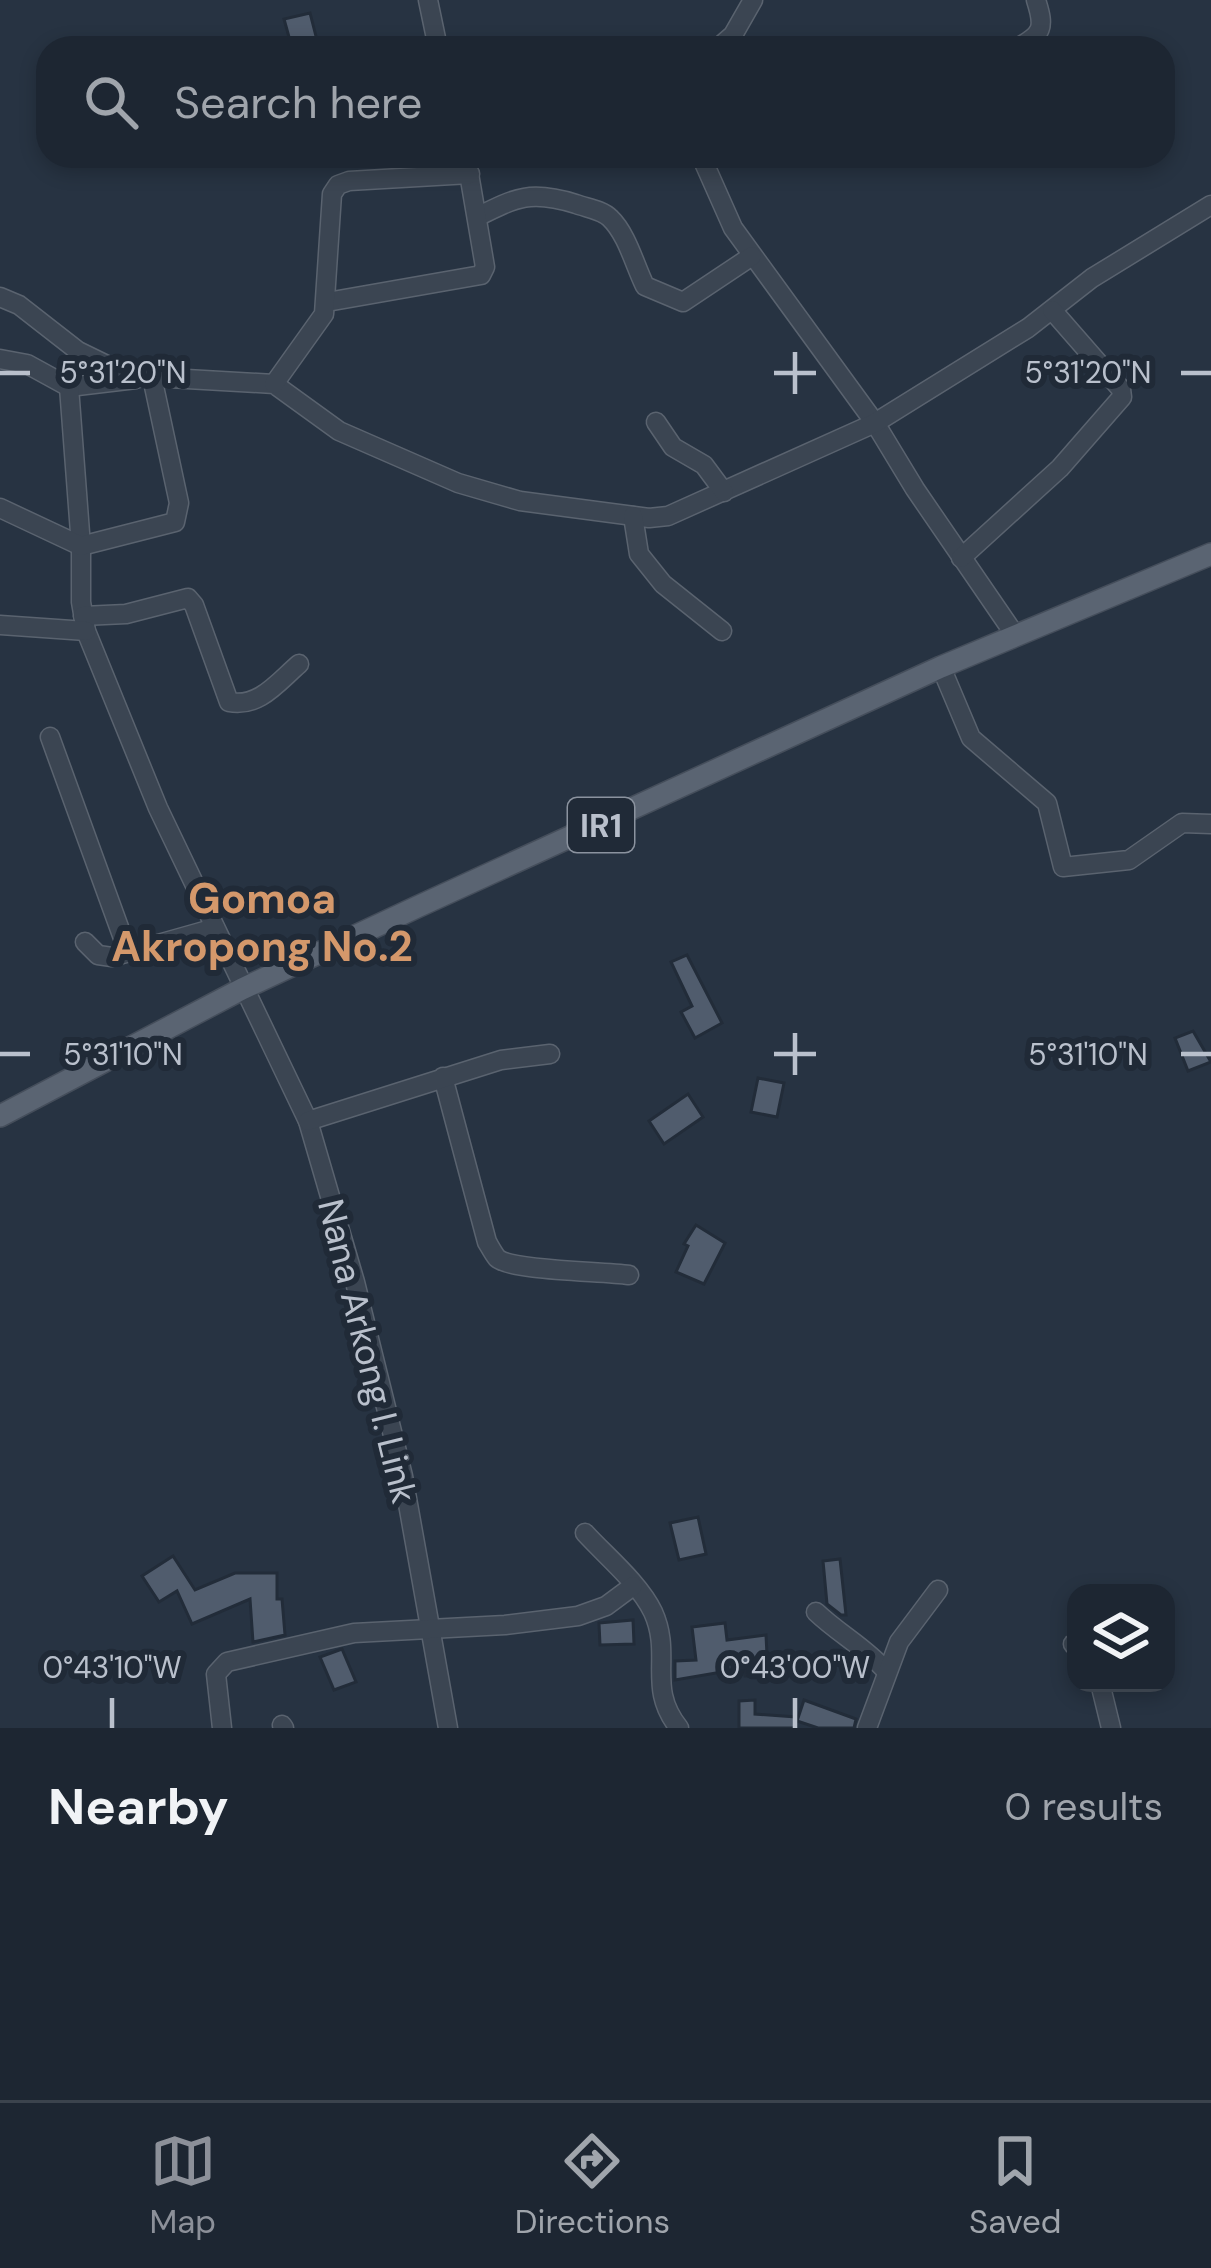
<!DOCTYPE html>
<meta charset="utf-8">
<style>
:root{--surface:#1d2632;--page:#2a323e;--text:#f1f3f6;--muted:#a0a5ac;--line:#3b434d;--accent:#8c9099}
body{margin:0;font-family:"DM Sans",sans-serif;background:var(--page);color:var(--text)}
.controls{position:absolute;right:36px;bottom:36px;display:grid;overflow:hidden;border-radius:24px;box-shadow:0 6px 18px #0003}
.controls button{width:108px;height:108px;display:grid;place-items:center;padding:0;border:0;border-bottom:3px solid var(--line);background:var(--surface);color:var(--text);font:60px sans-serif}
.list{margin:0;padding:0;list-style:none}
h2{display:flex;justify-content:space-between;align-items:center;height:156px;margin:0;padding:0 48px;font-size:51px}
h2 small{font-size:39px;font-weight:400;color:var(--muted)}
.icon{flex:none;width:66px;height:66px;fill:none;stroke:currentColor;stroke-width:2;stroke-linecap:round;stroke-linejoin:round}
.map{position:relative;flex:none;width:1211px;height:1728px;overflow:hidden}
.search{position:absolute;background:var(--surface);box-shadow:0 6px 18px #0003;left:36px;right:36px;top:36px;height:132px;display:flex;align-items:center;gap:30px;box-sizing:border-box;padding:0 42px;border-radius:36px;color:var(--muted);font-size:45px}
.sheet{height:372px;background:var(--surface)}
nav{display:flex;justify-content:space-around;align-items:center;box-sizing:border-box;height:168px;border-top:3px solid var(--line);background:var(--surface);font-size:33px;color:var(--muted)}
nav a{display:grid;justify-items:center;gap:6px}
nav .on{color:var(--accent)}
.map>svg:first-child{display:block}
.building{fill:#505c6d;stroke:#222c39;stroke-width:3}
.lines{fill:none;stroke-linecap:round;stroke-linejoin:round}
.minor-casing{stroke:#5a636f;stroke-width:21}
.major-casing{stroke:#454e5b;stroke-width:24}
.minor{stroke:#3b4552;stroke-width:18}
.major{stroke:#5a6472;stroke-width:21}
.ticks{fill:none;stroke:#b9c0cc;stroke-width:4.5}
.labels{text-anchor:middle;stroke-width:12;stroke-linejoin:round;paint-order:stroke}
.shield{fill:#202a37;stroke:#8b939f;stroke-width:3}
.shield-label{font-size:33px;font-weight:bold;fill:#b9c0cc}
.street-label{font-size:36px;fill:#b9c0cc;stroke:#202a37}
.quarter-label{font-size:42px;font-weight:bold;fill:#d4986b;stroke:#202a37}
.ticks-label{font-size:30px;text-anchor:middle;fill:#b9c0cc;stroke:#202a37;stroke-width:12;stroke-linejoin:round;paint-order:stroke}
</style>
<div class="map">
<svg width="1211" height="1728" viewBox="0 0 1211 1728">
<rect width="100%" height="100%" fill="#273342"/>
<!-- building -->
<g class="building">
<polygon points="310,13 319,48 292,48 284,19"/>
<polygon points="687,955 722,1023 695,1038 681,1012 692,1006 671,962"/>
<polygon points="1193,1031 1211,1062 1188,1071 1175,1038"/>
<polygon points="758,1078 784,1083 777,1117 751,1112"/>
<polygon points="688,1094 703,1117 664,1144 649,1121"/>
<polygon points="696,1225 725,1243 704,1284 676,1272 688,1246 684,1244"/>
<polygon points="698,1517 706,1554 679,1560 670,1523"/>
<polygon points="173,1556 195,1590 235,1573 277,1573 277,1599 282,1599 285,1635 253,1642 250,1599 192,1624 177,1591 159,1602 142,1576"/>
<polygon points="840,1559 846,1615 841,1615 827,1604 823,1561"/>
<polygon points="633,1620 634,1644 600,1645 599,1623"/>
<polygon points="725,1623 727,1640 766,1635 768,1676 745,1676 745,1668 675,1680 675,1661 696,1660 692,1627"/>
<polygon points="342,1649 356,1682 334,1690 320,1657"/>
<polygon points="755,1700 755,1714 796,1717 795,1728 739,1728 739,1701"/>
<polygon points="804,1700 856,1719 854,1728 818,1728 797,1721"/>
</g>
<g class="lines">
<!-- minor casing -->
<g class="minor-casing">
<g id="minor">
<polyline points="428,0 438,48"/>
<polyline points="718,48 733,35 753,0"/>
<path d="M1017,48C1043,34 1045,28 1036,0"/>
<polyline points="701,156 733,228 875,423 915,489 1015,635"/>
<path d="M477,217C517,197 531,190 576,204C587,208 602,210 610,218C627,234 635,266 645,286L683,302L752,256"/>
<polyline points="0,297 19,305 78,351 119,371 152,377 274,384 339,431 458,483 520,501 649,518 668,516 875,423 1028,328 1092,278 1211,205"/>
<polyline points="327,302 481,275 485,267 466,156"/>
<polyline points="0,359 27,364 69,387 136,379"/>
<polyline points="274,384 324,314 332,194 338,185 349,181 470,174"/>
<polyline points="69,387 81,546 81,602 86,631 158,808 308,1121 355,1282 403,1476 448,1728"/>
<polyline points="656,422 673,447 704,465 724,492"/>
<polyline points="0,508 81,546 175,522 179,503 152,377"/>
<polyline points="633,516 639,554 663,584 722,631"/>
<polyline points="961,558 1060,468 1122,397 1121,389 1052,310"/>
<path d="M83,616L126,614L188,598L194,605L229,702C259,708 278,682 299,664"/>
<polyline points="0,625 86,631"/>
<polyline points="941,667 971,738 1047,803 1063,867 1129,860 1182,823 1211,824"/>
<polyline points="50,737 128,952"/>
<polyline points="85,942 98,955 112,957 215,928"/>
<path d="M443,1077L487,1242C490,1247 493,1253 497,1258C511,1271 603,1271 629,1275"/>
<polyline points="308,1121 501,1060 550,1054"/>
<path d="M585,1533C607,1557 639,1583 653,1612C673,1656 646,1687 679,1728"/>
<path d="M816,1612C839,1634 865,1647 886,1671"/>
<polyline points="1073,1644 1076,1647"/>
<polyline points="1100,1683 1111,1728"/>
<polyline points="282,1725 284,1728"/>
<polyline points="222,1728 216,1674 227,1662 354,1633 505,1625 578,1616 606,1606 633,1586"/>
<polyline points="867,1728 899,1642 938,1590"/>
</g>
</g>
<!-- major casing -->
<g class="major-casing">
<polyline id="major" points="0,1116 242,989 417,907 941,667 1211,554"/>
</g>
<!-- minor -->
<use href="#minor" class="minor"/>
<!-- major -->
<use href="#major" class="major"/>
</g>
<!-- ticks -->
<path class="ticks" d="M795,352V394M0,373H30M774,373H816M1181,373H1211M795,1033V1075M0,1054H30M774,1054H816M1181,1054H1211M112,1698V1728M795,1698V1728"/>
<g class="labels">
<!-- shield labels -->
<rect class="shield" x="568" y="798" width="66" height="54" rx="9"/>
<g class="shield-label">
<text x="601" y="837">IR1</text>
</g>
<!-- street labels -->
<g class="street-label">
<text transform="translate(368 1351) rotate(76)" y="13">Nana Arkong I. Link</text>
</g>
<!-- quarter labels -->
<g class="quarter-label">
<text x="262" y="913">Gomoa<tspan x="262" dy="48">Akropong No.2</tspan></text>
</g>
</g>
<g class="ticks-label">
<text x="123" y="383">5°31'20"N</text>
<text x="1088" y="383">5°31'20"N</text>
<text x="123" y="1065">5°31'10"N</text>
<text x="1088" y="1065">5°31'10"N</text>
<text x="112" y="1678">0°43'10"W</text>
<text x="795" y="1678">0°43'00"W</text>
</g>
</svg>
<div class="controls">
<button><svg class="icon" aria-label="layers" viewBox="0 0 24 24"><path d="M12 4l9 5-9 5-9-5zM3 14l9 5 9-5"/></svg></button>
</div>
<div class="search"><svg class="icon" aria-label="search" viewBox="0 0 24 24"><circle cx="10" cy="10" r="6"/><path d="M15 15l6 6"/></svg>Search here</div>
</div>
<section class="sheet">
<h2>Nearby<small>0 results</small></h2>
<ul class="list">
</ul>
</section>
<nav>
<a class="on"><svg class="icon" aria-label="map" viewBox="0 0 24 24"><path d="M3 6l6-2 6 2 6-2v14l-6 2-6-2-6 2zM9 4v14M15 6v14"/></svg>Map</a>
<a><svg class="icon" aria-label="directions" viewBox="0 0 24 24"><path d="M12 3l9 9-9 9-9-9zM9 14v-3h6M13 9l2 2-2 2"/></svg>Directions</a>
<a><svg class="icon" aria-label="saved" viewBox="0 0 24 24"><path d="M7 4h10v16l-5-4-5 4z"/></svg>Saved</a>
</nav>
